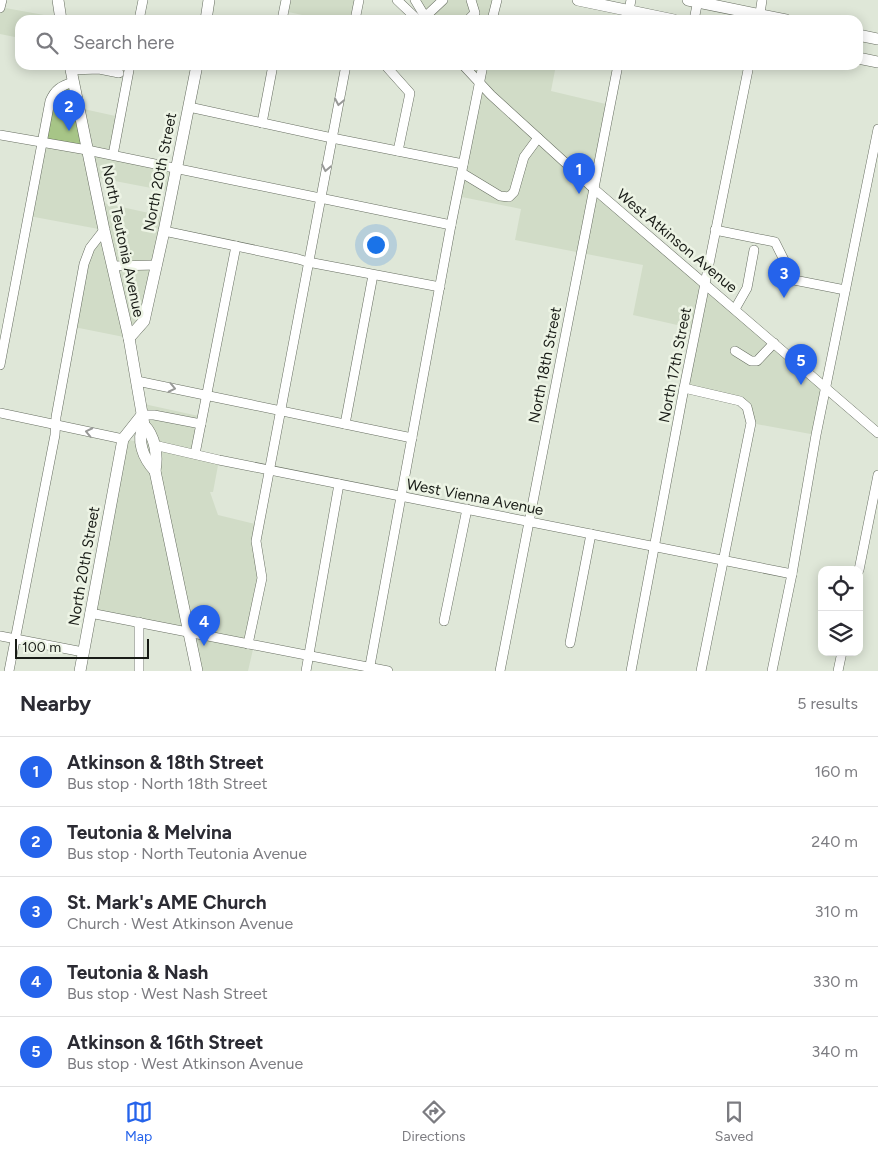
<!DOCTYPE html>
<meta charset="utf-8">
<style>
:root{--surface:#fff;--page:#f2f2f3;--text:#2b2b33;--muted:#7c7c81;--line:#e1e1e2;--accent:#2563eb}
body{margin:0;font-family:Figtree,sans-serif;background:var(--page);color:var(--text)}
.controls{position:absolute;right:15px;bottom:15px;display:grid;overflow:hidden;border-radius:10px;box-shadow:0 2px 12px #0003}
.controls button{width:45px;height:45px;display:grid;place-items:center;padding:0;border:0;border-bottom:1px solid var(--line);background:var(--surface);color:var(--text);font:25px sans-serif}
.scale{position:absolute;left:15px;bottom:12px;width:134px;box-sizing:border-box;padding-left:5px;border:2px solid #191c17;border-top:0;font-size:14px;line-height:18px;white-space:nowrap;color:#191c17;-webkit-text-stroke:4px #edf4e5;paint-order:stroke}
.you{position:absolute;left:375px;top:244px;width:18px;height:18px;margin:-12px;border:4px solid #fff;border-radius:50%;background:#1a73e8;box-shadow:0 0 0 8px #1a73e833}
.badge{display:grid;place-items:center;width:32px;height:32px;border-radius:50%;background:var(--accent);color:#fff;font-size:16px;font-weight:700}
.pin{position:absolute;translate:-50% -41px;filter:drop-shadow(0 1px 2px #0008)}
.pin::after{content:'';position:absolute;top:26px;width:18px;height:15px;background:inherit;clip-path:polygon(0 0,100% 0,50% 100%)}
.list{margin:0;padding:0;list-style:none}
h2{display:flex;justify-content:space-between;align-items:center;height:65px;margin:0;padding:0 20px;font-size:21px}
h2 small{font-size:16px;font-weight:400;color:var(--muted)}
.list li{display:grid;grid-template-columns:32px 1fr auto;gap:15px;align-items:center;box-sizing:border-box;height:70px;padding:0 20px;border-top:1px solid var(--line)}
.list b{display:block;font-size:19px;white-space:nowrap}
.list p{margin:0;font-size:16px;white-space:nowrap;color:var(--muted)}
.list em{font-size:16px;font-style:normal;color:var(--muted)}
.icon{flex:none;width:28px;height:28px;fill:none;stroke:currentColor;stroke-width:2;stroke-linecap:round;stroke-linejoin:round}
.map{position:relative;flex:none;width:878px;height:671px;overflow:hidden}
.search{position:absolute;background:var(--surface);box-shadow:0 2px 12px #0003;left:15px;right:15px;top:15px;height:55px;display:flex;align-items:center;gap:12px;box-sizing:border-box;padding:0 18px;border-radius:15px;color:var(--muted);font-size:19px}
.sheet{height:415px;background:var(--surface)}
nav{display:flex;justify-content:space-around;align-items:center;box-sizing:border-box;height:70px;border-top:1px solid var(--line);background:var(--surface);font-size:14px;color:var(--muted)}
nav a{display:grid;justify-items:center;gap:2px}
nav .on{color:var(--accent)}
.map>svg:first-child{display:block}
.built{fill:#d1dcc7}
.green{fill:#a7c587}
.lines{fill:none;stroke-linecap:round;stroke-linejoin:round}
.minor-casing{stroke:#676e61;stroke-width:10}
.major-casing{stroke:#676e61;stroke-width:12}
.minor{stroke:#fff;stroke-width:9}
.major{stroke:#fff;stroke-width:11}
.oneway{stroke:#989997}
.labels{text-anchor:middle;stroke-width:5;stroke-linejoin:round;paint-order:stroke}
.street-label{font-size:15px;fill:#191c17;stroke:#edf4e5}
</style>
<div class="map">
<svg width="878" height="671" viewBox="0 0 878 671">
<rect width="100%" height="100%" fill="#dfe7d8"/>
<!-- built -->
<g class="built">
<polygon points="286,0 359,0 355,20 325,20 284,11"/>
<polygon points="409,0 497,0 492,20 426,20"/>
<polygon points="0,7 44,15 45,20 20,20 20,38 0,34"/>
<polygon points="465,65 556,65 551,91 610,105 593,188 826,389 816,435 751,423 747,407 684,388 695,329 633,315 643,265 515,240 521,209 457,196 480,82"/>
<polygon points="79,108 120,117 113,155 176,169 172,192 94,177 99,202 167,217 145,330 129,338 74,327 84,264 104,230 29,216 42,143"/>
<polygon points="144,404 203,417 195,454 219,460 213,492 210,492 218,515 259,525 262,578 248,644 254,645 248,671 197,671 188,631 90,613 124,439 153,445"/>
</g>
<!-- green -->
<polygon class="green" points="73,82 87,150 42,143 50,101"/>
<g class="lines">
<!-- minor casing -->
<g class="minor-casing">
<g id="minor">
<polyline points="397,0 418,20"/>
<polyline points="415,0 427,20"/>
<polyline points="0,8 2,0"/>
<polyline points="425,17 443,0"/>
<polyline points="139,20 143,0"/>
<polyline points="282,20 286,0"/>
<polyline points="355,20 359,0"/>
<polyline points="468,20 475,13 471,0"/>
<polyline points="492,20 497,0"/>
<polyline points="627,20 631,0"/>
<polyline points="694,20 698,0"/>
<polyline points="759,20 762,0"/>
<polyline points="385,65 410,93 398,151"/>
<polyline points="463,65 491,95 593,188 878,433"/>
<polyline points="71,70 99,69 119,73"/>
<polyline points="189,107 332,138 463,164"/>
<polyline points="262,123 273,65"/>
<polyline points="0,135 87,150 451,225"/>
<polyline points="113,155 130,65"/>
<polyline points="462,173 500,196 509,197 514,192 524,157 538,138"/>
<polyline points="715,230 775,242 794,280 845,290"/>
<polyline points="164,231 298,259 308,262 440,287"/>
<polyline points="112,266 157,265"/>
<polyline points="735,309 747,288 754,250"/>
<polyline points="735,351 751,361 757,361 774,343"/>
<path d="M0,365L50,101C55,89 61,86 73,82"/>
<polyline points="137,381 412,438"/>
<polyline points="684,388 740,401 747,407 751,423 701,671"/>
<polyline points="0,413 123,439"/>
<polyline points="142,415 154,415 201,424"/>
<polyline points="345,424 373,275"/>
<polyline points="154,445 219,460 792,574"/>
<polyline points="195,454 236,246"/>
<polyline points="859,570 878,475"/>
<polyline points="90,613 388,671"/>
<polyline points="444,621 467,509"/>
<polyline points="0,636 83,652"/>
<polyline points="570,643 591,534"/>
<polyline points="248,644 262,578 256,541 346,65"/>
<polyline points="9,671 55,435 56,417 84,264 90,248 104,230"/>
<polyline points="139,671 139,622"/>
<polyline points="306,671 339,484"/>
<polyline points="369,671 451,225 483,65"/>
<polyline points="500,671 618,65"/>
<polyline points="631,671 684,388 749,65"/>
<polyline points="772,671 792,574 816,435 878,129"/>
<polyline points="838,671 842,652"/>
</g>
</g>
<!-- major casing -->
<g class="major-casing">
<g id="major">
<polyline points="58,0 61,20"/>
<polyline points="578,0 674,20"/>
<polyline points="688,0 786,20"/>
<polyline points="206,20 209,0"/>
<polyline points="858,35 878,39"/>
<polyline points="858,58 878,62"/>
<path d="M70,65L104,230L129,338L144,425C155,436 158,455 155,471L197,671"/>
<polyline points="129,338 144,321 164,231 197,65"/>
<path d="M144,425C136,440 143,458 155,471"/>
<polyline points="80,671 123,439 142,415"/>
</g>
</g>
<!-- minor -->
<use href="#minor" class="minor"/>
<!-- major -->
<use href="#major" class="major"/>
</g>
<!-- one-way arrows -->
<defs><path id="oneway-chevron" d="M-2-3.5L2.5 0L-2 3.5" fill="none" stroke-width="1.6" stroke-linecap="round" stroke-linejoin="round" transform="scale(1.25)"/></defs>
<g class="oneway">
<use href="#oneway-chevron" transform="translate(339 102) rotate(101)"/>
<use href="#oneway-chevron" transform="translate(326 168) rotate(101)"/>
<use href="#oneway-chevron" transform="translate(172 388) rotate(12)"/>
<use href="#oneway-chevron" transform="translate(89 432) rotate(-168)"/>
</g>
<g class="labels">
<!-- street labels -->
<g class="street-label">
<text transform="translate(160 172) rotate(-79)" y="5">North 20th Street</text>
<text transform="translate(123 241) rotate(78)" y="5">North Teutonia Avenue</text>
<text transform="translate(677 241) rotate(40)" y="5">West Atkinson Avenue</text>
<text transform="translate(545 365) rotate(-79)" y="5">North 18th Street</text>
<text transform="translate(675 365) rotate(-79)" y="5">North 17th Street</text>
<text transform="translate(475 497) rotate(11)" y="5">West Vienna Avenue</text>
<text transform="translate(84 566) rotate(-80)" y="5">North 20th Street</text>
</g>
</g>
</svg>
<div class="controls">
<button><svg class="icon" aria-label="locate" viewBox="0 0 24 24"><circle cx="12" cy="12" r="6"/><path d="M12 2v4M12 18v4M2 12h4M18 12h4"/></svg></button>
<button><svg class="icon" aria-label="layers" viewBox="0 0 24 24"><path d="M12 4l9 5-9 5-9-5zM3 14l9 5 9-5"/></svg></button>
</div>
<div class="scale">100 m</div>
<div class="you"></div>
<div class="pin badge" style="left:579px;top:194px">1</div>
<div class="pin badge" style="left:69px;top:131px">2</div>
<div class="pin badge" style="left:784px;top:298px">3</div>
<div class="pin badge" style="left:204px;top:646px">4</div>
<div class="pin badge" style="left:801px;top:385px">5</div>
<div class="search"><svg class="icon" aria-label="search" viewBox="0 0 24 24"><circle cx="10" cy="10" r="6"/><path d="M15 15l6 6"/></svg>Search here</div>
</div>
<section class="sheet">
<h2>Nearby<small>5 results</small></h2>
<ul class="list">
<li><span class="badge">1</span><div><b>Atkinson &amp; 18th Street</b><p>Bus stop · North 18th Street</p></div><em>160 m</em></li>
<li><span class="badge">2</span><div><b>Teutonia &amp; Melvina</b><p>Bus stop · North Teutonia Avenue</p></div><em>240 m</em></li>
<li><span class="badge">3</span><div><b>St. Mark's AME Church</b><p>Church · West Atkinson Avenue</p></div><em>310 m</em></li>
<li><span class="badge">4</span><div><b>Teutonia &amp; Nash</b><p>Bus stop · West Nash Street</p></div><em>330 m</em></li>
<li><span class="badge">5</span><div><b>Atkinson &amp; 16th Street</b><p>Bus stop · West Atkinson Avenue</p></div><em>340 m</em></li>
</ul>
</section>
<nav>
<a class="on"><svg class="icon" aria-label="map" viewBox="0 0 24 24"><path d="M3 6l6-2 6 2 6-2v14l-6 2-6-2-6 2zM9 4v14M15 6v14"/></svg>Map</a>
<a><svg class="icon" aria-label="directions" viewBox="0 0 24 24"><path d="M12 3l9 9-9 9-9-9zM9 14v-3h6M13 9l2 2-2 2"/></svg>Directions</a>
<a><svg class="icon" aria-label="saved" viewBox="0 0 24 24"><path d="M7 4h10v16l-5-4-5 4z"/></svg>Saved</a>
</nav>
